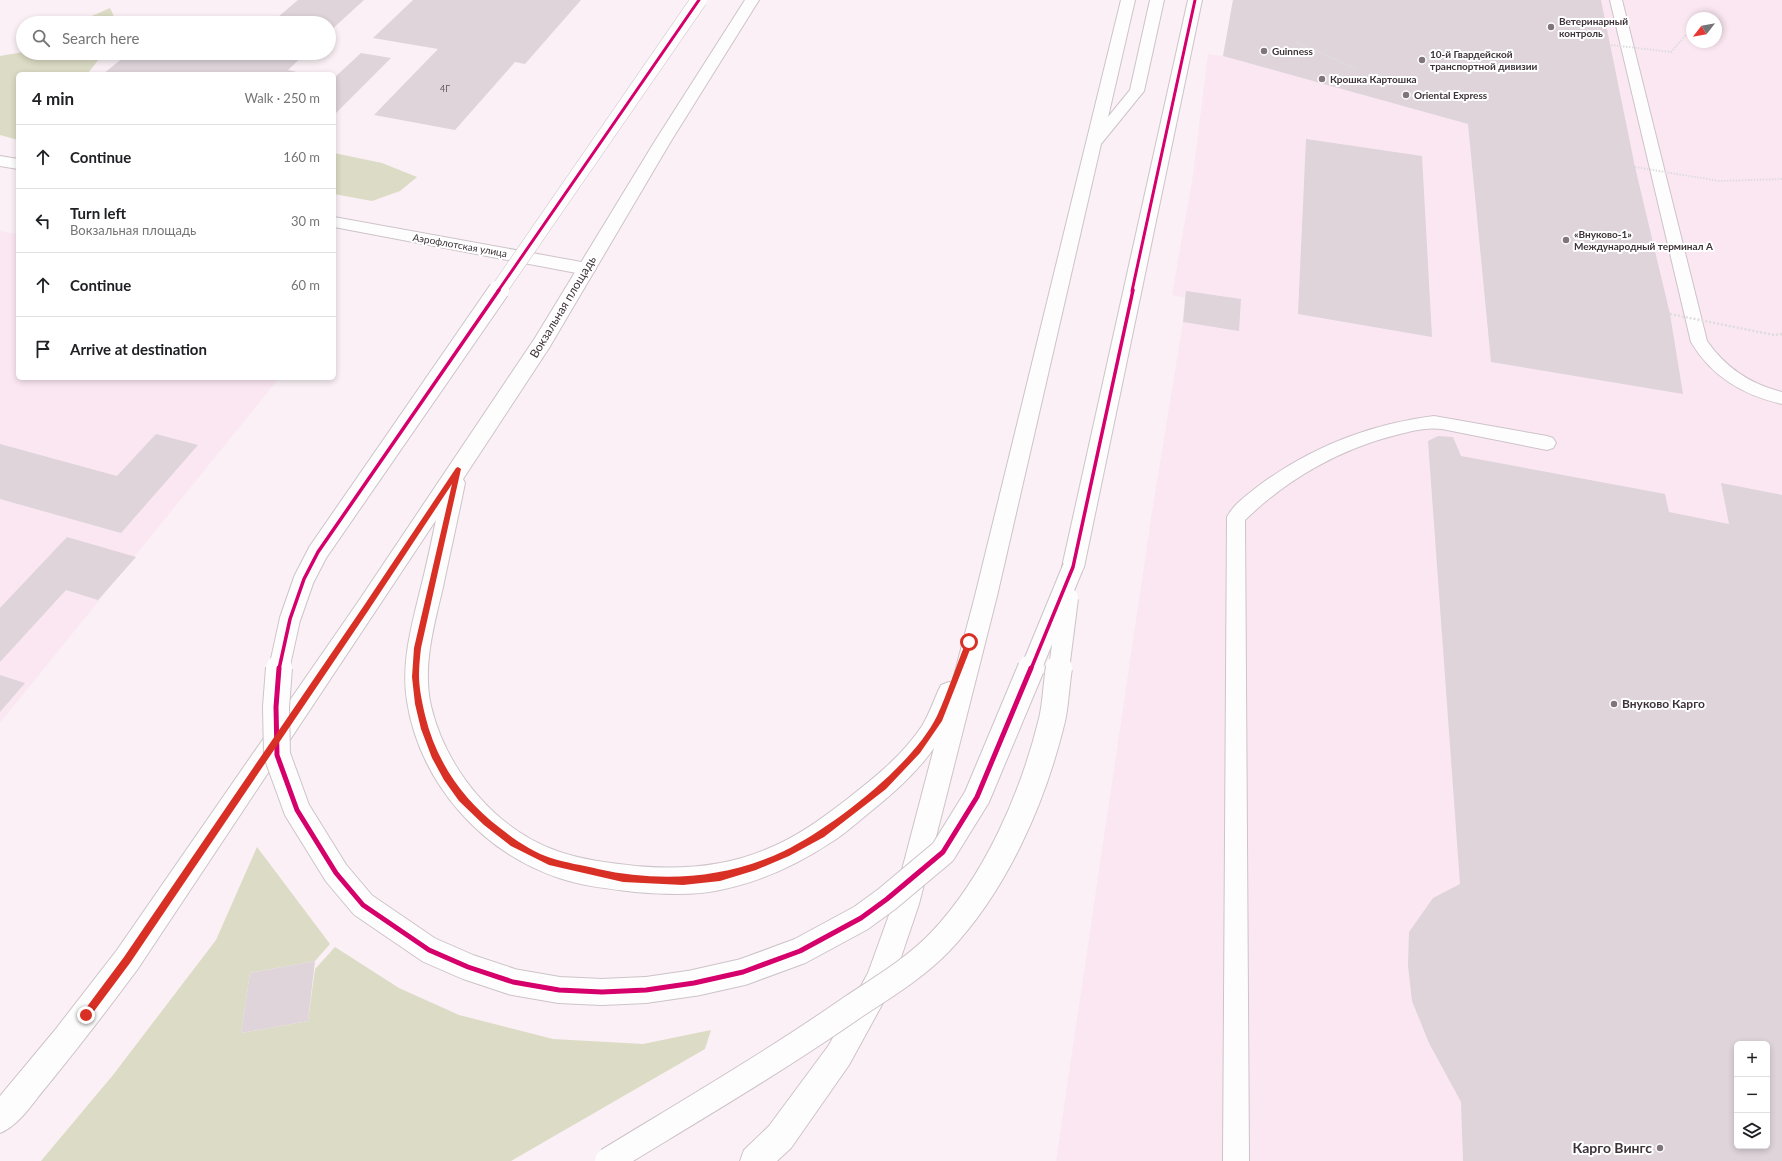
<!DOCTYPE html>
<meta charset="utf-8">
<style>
:root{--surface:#fff;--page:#f2f2f2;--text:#202124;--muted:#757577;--line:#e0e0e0}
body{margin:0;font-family:Lato,sans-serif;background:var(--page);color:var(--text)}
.controls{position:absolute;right:12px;bottom:12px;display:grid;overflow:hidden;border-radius:6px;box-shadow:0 2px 6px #0003}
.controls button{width:36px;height:36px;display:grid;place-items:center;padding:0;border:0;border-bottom:1px solid var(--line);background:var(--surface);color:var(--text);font:20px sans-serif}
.compass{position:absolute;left:1686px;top:12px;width:36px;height:36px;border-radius:50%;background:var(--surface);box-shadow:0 2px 6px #0003;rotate:239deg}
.stop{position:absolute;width:12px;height:12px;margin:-9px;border:3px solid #d93025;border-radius:50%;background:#fff}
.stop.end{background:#d93025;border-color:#fff;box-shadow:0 1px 4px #0008}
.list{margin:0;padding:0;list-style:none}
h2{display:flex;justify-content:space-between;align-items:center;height:52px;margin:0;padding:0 16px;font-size:17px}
h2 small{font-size:13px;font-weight:400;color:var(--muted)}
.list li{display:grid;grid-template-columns:26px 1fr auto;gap:12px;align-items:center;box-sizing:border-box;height:64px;padding:0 16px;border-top:1px solid var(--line)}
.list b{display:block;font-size:15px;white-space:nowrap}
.list p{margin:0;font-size:13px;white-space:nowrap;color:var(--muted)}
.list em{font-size:13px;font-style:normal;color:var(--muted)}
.icon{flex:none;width:22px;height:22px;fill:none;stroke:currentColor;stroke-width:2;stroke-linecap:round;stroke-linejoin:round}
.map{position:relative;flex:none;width:1782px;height:1161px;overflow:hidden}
.search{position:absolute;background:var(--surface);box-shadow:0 2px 6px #0003;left:16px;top:16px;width:320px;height:44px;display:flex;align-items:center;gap:10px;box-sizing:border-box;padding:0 14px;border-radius:22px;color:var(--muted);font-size:15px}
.panel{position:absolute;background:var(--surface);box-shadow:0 2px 6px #0003;left:16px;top:72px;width:320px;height:308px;border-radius:6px}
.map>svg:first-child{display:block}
.built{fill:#fbe7f2;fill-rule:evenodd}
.green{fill:#dcdbc5}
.building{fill:#ded4da;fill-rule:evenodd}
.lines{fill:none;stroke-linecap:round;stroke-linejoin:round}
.service-casing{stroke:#cdc3c8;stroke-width:2}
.minor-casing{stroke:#cdc3c8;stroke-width:2}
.tertiary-casing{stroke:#cdc3c8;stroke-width:2}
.secondary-casing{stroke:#cdc3c8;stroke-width:2}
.path{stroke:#dfdcdd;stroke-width:2;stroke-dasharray:1.5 1.5;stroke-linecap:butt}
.service{fill:#fefdfe;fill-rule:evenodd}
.minor{fill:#fefdfe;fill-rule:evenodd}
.tertiary{fill:#fefdfe;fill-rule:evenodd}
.secondary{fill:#fefdfe;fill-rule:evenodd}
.tertiary-bridge-far2-casing{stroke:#cdc3c8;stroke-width:17;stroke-linecap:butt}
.tertiary-bridge-far1-casing{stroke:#cdc3c8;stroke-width:22;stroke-linecap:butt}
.tertiary-bridge-casing{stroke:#cdc3c8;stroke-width:28;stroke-linecap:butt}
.path-bridge-far1{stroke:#dfdcdd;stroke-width:2;stroke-dasharray:1.5 1.5;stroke-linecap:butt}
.path-bridge{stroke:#dfdcdd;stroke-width:2.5;stroke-dasharray:2 2;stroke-linecap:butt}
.tertiary-bridge-far2{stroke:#fefdfe;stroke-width:16}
.tertiary-bridge-far1{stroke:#fefdfe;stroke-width:20}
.tertiary-bridge{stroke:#fefdfe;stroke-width:26}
.cycleway-far2-casing{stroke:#fff;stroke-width:5}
.cycleway-far1-casing{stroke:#fff;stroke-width:6}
.cycleway-casing{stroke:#fff;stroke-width:8}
.cycleway-far2{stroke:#d6006c;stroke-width:3}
.cycleway-far1{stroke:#d6006c;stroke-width:3.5}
.cycleway{stroke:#d6006c;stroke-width:5}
.route{fill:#d93025}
.poi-dot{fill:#7f757a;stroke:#fff;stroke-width:1.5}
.labels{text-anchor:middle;stroke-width:4;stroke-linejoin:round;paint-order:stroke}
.far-number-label{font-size:9px;fill:#655b60}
.far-poi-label{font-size:10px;font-weight:bold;fill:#3d3338;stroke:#fff;text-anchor:start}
.far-street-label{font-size:10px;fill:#3d3338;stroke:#fff}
.street-label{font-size:12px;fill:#3d3338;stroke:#fff}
.poi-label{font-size:12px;font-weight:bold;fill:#3d3338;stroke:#fff;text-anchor:start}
.near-poi-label{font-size:14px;font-weight:bold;fill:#3d3338;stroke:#fff;text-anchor:end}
</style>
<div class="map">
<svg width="1782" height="1161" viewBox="0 0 1782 1161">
<rect width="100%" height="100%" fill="#faf0f5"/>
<!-- built -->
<g class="built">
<path d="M1233,0H1782V1161H1056L1152,512L1183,322L1185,298L1172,295L1193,175L1208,54L1223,56ZM1692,18H1716V42H1692ZM1737,1044H1767V1146H1737Z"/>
<polygon points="0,231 18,234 18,378 279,378 0,723"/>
</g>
<!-- green -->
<g class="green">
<polygon points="110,8 117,23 81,23 83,20"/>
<polygon points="23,52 104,53 87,74 18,74 18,140 0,135 0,56"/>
<polygon points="334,153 382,163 417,177 400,191 372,201 334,194"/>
<polygon points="257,847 330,944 315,961 250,973 241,1033 308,1021 315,969 335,947 399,988 459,1015 553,1039 643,1044 711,1030 705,1049 511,1161 41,1161 113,1075 216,940"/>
</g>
<!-- building -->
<g class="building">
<polygon points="298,0 364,0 329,32 329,23 271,23"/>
<polygon points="413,0 581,0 525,64 515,62 455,130 374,115 438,49 373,38"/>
<polygon points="1233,0 1601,0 1635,167 1670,314 1683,394 1491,362 1468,124 1223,56"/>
<polygon points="129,53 190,53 229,60 236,53 306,53 288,70 306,74 103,74"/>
<polygon points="361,53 391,58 334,115 334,78"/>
<polygon points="1306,139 1422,156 1432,337 1298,314"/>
<polygon points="1186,291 1241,299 1239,331 1183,322"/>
<polygon points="156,434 198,445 121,533 0,499 0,444 117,476"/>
<path d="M1438,436L1453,437L1461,456L1665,494L1669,512L1729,524L1721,483L1782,495V1161H1463L1461,1102L1429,1043L1412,1001L1408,966L1409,932L1433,898L1460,884L1428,441ZM1737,1044H1767V1146H1737Z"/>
<polygon points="67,537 136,557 98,600 66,590 0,662 0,608"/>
<polygon points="0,675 25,683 0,712"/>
<polygon points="315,961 308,1021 241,1033 250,973"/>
</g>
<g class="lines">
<!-- service casing -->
<g class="service-casing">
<g id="service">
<path d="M1610,0H1622L1707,341C1726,368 1750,384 1782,392V404C1743,395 1712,377 1691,342Z"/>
<path d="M1434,416L1547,436L1553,438L1556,443L1553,448L1547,450L1442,429C1427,427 1411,431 1396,435C1340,449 1287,479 1245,520L1249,1161H1223L1227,517C1233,505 1247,495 1257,487C1309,448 1370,424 1434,416Z"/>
</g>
</g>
<!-- minor casing -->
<g class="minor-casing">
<g id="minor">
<polygon points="0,156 18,159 18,169 0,166"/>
<polygon points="334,217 587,263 593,265 596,269 593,273 587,275 334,227"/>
</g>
</g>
<!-- tertiary casing -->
<g class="tertiary-casing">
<polygon id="tertiary" points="1188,0 1202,0 1084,567 1081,573 1073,576 1065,573 1062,567"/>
</g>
<!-- secondary casing -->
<g class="secondary-casing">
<path id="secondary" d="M745,0H759L671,141L549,348L463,479L465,483C458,518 450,553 443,587C434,626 422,666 431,706C446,769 495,829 557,851C582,860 610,863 636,866C681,870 725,867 767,849C797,837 821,819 846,800C874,778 902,756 922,726C930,713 934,699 941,685L949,682L952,683L975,596L1121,0H1135L1108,117L1130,90L1150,0H1164L1144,91L1101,144L997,596L919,904L890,990L849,1065L791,1148L777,1161H740L744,1150L769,1126L829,1045L868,973L893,904L934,748C915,775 890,796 864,817C853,826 842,836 830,843C797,865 759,882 720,890C693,896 662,894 635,892C609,889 583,886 559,878C481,852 420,783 407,701C401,664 411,628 420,591C426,568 431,544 436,520L137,970C108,1009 78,1048 47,1086C33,1102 20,1125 0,1133V1096L55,1030L117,950L358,602L535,338L655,141Z"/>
</g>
<!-- path -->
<g class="path">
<polyline points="1701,18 1702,16"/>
<polyline points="1296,42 1357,69"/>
</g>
<!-- service -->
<use href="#service" class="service"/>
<!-- minor -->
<use href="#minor" class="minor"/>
<!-- tertiary -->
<use href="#tertiary" class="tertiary"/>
<!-- secondary -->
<use href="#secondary" class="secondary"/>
<!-- tertiary-bridge-far2 casing -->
<g class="tertiary-bridge-far2-casing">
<polyline id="tertiary-bridge-far2" points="498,291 699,0"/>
</g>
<!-- tertiary-bridge-far1 casing -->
<g class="tertiary-bridge-far1-casing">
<g id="tertiary-bridge-far1">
<polyline points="279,669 290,619 304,579 318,552 499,290"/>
<polyline points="1031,669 1073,567"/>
<polyline points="1059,669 1068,598"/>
</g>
</g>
<!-- tertiary-bridge casing -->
<g class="tertiary-bridge-casing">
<g id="tertiary-bridge">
<polyline points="279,668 276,707 277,755 297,810 336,873 363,905 429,950 468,967 513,982 559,990 602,992 646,990 694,983 743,972 800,951 861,918 887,899 943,852 977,797 1031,668"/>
<path d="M608,1161C690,1111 774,1062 853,1007C883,987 915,968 940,942C996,883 1033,798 1052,720C1056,703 1056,685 1059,668"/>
</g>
</g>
<!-- path-bridge-far1 -->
<g class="path-bridge-far1">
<polyline points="1611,45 1671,52 1692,28"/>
<polyline points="1635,167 1719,181 1782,179"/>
</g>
<!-- path-bridge -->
<polyline class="path-bridge" points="1670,314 1774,335 1782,334"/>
<!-- tertiary-bridge-far2 -->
<use href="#tertiary-bridge-far2" class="tertiary-bridge-far2"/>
<!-- tertiary-bridge-far1 -->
<use href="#tertiary-bridge-far1" class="tertiary-bridge-far1"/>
<!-- tertiary-bridge -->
<use href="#tertiary-bridge" class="tertiary-bridge"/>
<!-- cycleway-far2 casing -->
<g class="cycleway-far2-casing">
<g id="cycleway-far2">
<polyline points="498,291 699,0"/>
<polyline points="1132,291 1195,0"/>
</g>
</g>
<!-- cycleway-far1 casing -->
<g class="cycleway-far1-casing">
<g id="cycleway-far1">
<polyline points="279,669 290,619 304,579 318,552 499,290"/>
<polyline points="1031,669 1073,567 1133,290"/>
</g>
</g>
<!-- cycleway casing -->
<g class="cycleway-casing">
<polyline id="cycleway" points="279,668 276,707 277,755 297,810 336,873 363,905 429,950 468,967 513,982 559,990 602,992 646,990 694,983 743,972 800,951 861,918 887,899 943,852 977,797 1031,668"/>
</g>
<!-- cycleway-far2 -->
<use href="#cycleway-far2" class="cycleway-far2"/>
<!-- cycleway-far1 -->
<use href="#cycleway-far1" class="cycleway-far1"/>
<!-- cycleway -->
<use href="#cycleway" class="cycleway"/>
</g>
<!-- route -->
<path class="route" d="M458,467L461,469L421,648C420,657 419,666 419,675C419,688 422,702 425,715C436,761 462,799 500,828C515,840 533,852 551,858C566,863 582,865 598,869C661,883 725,879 784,851C833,827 913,765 937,716C948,692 956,666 966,642L969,639L973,642L942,721L920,753L886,789L824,837L789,856L756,870L720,881L683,885L623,882L549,865L511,846L484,825L459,801L444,780L432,758L421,729L415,704L412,677L414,648L452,484L368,611L130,963L89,1018H83V1012L124,957L363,607L456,468Z"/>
<!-- markers -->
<g class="poi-dot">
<circle cx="1551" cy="27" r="4"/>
<circle cx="1264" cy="51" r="4"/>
<circle cx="1422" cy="60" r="4"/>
<circle cx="1322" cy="79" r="4"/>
<circle cx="1406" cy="95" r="4"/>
<circle cx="1566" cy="240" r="4"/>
<circle cx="1614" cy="704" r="4"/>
<circle cx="1660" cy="1148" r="4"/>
</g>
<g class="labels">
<!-- far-number labels -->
<g class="far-number-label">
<text x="445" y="92">4Г</text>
</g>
<!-- far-poi labels -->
<g class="far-poi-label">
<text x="1559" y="25">Ветеринарный<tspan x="1559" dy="12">контроль</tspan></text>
<text x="1272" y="55">Guinness</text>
<text x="1430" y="58">10-й Гвардейской<tspan x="1430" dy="12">транспортной дивизии</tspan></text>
<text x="1330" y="83">Крошка Картошка</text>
<text x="1414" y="99">Oriental Express</text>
<text x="1574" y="238">«Внуково-1»<tspan x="1574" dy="12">Международный терминал А</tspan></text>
</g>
<!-- far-street labels -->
<g class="far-street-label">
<text transform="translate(460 245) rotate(10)" y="4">Аэрофлотская улица</text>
</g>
<!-- street labels -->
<g class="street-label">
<text transform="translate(563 307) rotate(-59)" y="4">Вокзальная площадь</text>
</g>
<!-- poi labels -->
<g class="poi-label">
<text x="1622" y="708">Внуково Карго</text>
</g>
<!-- near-poi labels -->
<g class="near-poi-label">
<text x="1652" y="1153">Карго Вингс</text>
</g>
</g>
</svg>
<div class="controls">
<button>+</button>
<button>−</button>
<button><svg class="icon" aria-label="layers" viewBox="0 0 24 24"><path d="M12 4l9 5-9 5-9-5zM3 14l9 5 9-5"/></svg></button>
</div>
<svg class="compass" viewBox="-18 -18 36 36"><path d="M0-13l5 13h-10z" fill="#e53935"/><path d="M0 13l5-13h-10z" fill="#757577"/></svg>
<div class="stop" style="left:969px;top:642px"></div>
<div class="stop end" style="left:86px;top:1015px"></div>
<div class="search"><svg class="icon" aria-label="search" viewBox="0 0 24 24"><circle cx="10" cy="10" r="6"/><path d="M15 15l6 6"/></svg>Search here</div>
<section class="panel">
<h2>4 min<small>Walk · 250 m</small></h2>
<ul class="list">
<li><svg class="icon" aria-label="ahead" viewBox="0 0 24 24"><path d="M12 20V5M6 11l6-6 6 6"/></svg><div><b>Continue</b></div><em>160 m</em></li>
<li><svg class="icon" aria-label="left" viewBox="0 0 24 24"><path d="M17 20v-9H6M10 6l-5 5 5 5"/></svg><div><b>Turn left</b><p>Вокзальная площадь</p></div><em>30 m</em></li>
<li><svg class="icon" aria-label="ahead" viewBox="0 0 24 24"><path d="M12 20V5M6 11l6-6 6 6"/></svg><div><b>Continue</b></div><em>60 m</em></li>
<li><svg class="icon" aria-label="arrive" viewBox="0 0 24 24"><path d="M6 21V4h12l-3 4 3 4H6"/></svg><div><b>Arrive at destination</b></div></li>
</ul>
</section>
</div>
